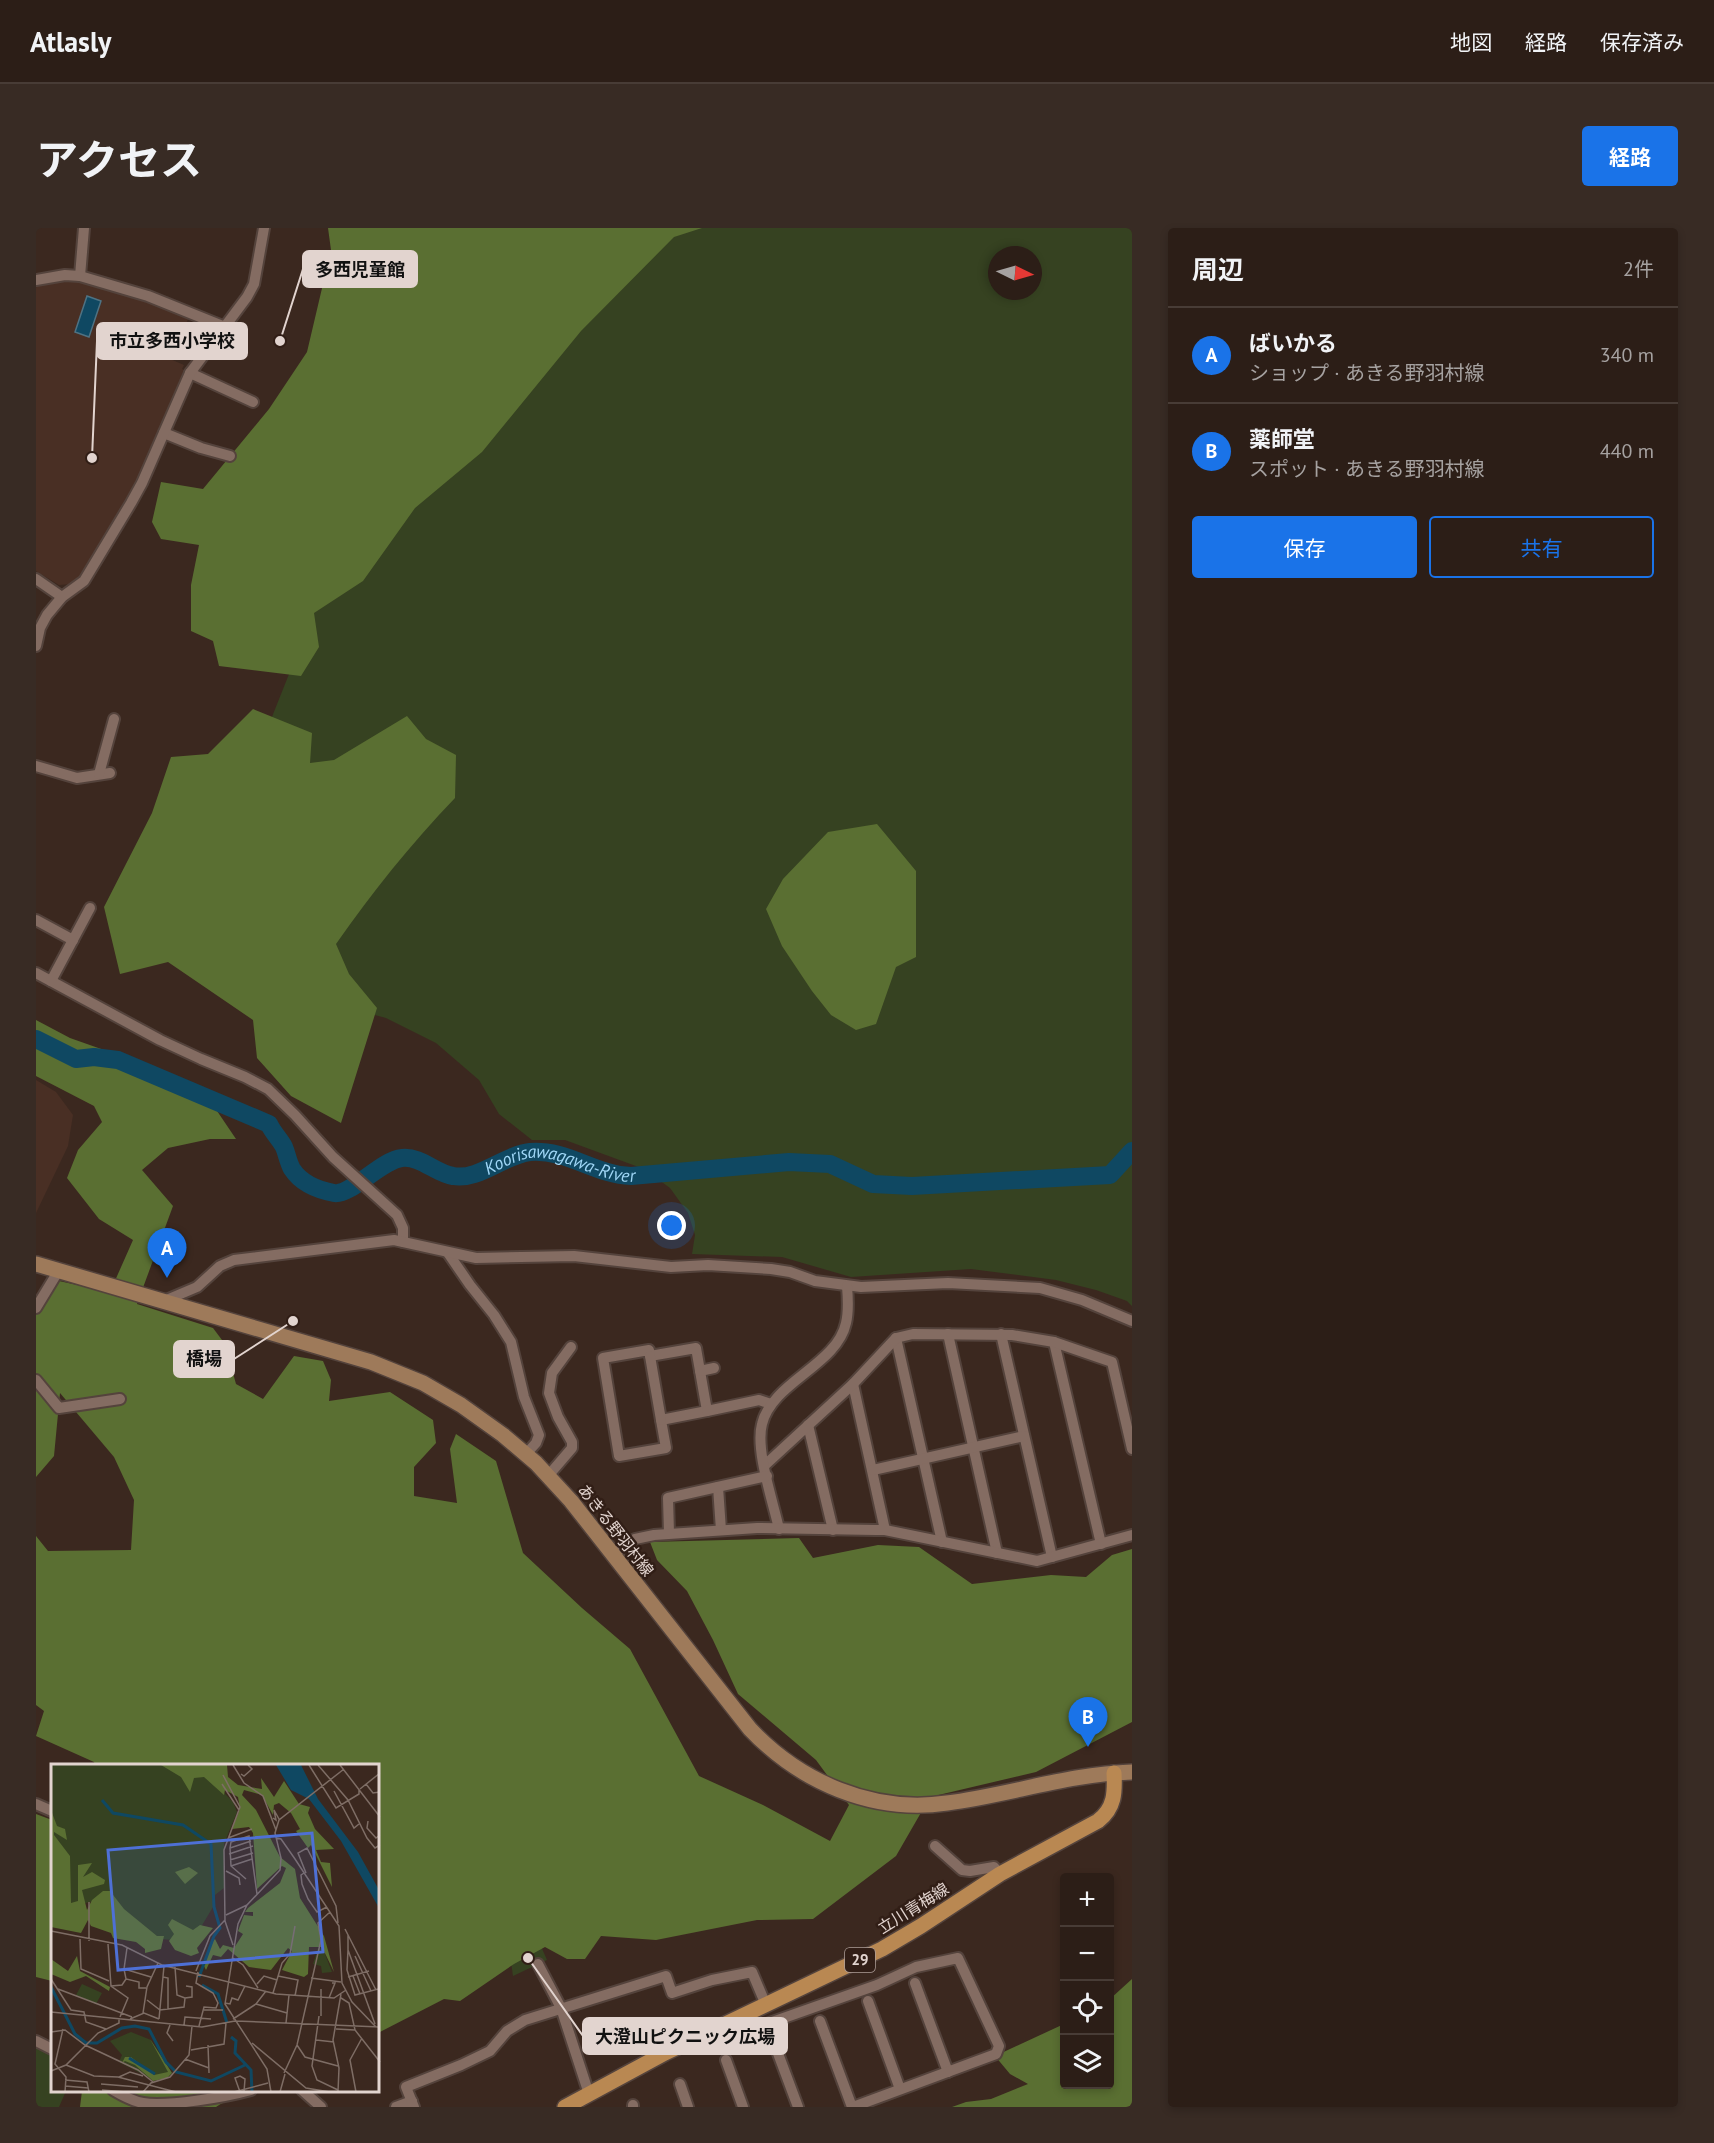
<!DOCTYPE html>
<html lang="ja">
<meta charset="utf-8">
<style>
:root{--surface:#2c1e17;--page:#382b24;--text:#f1f3f6;--muted:#a6a2a1;--line:#483c36;--accent:#1a73e8}
body{margin:0;font-family:"PT Sans","Noto Sans JP",sans-serif;background:var(--page);color:var(--text)}
.controls{position:absolute;right:18px;bottom:18px;display:grid;overflow:hidden;border-radius:6px;box-shadow:0 3px 9px #0003}
.controls button{width:54px;height:54px;display:grid;place-items:center;padding:0;border:0;border-bottom:2px solid var(--line);background:var(--surface);color:var(--text);font:30px sans-serif}
.compass{position:absolute;left:952px;top:18px;width:54px;height:54px;border-radius:50%;background:var(--surface);box-shadow:0 3px 9px #0003;rotate:95deg}
.you{position:absolute;left:636px;top:998px;width:21px;height:21px;margin:-15px;border:4px solid #fff;border-radius:50%;background:#1a73e8;box-shadow:0 0 0 9px #1a73e833}
.badge{display:grid;place-items:center;width:39px;height:39px;border-radius:50%;background:var(--accent);color:#fff;font-size:20px;font-weight:700}
.pin{position:absolute;translate:-50% -50px;filter:drop-shadow(0 2px 3px #0008)}
.pin::after{content:'';position:absolute;top:32px;width:21px;height:18px;background:inherit;clip-path:polygon(0 0,100% 0,50% 100%)}
.list{margin:0;padding:0;list-style:none}
h2{display:flex;justify-content:space-between;align-items:center;height:78px;margin:0;padding:0 24px;font-size:26px}
h2 small{font-size:20px;font-weight:400;color:var(--muted)}
.list li{display:grid;grid-template-columns:39px 1fr auto;gap:18px;align-items:center;box-sizing:border-box;height:96px;padding:0 24px;border-top:2px solid var(--line)}
.list b{display:block;font-size:22px;white-space:nowrap}
.list p{margin:0;font-size:20px;white-space:nowrap;color:var(--muted)}
.list em{font-size:20px;font-style:normal;color:var(--muted)}
.actions{display:flex;gap:12px;padding:18px 24px}
.actions a{flex:1;padding:14px 0;border:2px solid var(--accent);border-radius:6px;text-align:center;font-size:21px;color:var(--accent)}
.actions .main{background:var(--accent);color:#fff}
.icon{flex:none;width:33px;height:33px;fill:none;stroke:currentColor;stroke-width:2;stroke-linecap:round;stroke-linejoin:round}
.map{position:relative;flex:none;width:1096px;height:1879px;overflow:hidden;border-radius:6px}
header{display:flex;align-items:center;gap:36px;box-sizing:border-box;height:84px;padding:0 30px;background:var(--surface);border-bottom:2px solid var(--line)}
header strong{font-size:28px}
nav{display:flex;gap:33px;margin-inline-start:auto;font-size:21px}
.intro{display:flex;align-items:center;justify-content:space-between;box-sizing:border-box;height:144px;padding:0 36px}
h1{margin:0;font-size:42px}
.button{padding:15px 27px;border-radius:6px;background:var(--accent);color:#fff;font-size:21px;font-weight:700}
main{display:flex;gap:36px;padding:0 36px}
aside{flex:1;background:var(--surface);border-radius:6px;box-shadow:0 3px 9px #0003}
.map>svg:first-child{display:block}
.built{fill:#492f24}
.green{fill:#364221;fill-rule:evenodd}
.forest{fill:#5a6f32}
.water{fill:#0f4862;stroke:#4e7283;stroke-width:1.5}
.lines{fill:none;stroke-linecap:round;stroke-linejoin:round}
.river{stroke:#0f4862;stroke-width:18}
.street-casing{stroke:#54433c;stroke-width:14}
.secondary-casing{stroke:#54433c;stroke-width:18}
.primary-casing{stroke:#54433c;stroke-width:18}
.street{stroke:#846c62;stroke-width:10}
.secondary{stroke:#9e7a5a;stroke-width:15}
.primary{stroke:#b98852;stroke-width:15}
.labels{text-anchor:middle;stroke-width:5;stroke-linejoin:round;paint-order:stroke}
.shield{fill:#311e16;stroke:#ad9d98;stroke-width:1.5}
.shield-label{font-size:15px;font-weight:bold;fill:#e2d4cf}
.street-label{font-size:16px;fill:#e2d4cf;stroke:#311e16}
.water-label{font-size:18px;font-style:italic;fill:#9fd6f6;stroke:#311e16}
.inset-river{fill:none;stroke:#0f4862;stroke-width:3}
.inset-road{fill:none;stroke:#7e6d65;stroke-width:1.5}
.view{fill:#4e70d6;fill-opacity:0.15;stroke:#4e70d6;stroke-width:3}
.inset-edge{fill:none;stroke:#e2d4cf;stroke-width:3}
.leader{fill:none;stroke:#e2d4cf;stroke-width:2}
.callout-dot{fill:#e2d4cf;stroke:#311e16;stroke-width:2}
.callout{fill:#e2d4cf;stroke:#e2d4cf;stroke-width:2}
.callout-label{font-size:18px;text-anchor:middle;font-weight:bold;fill:#111}
</style>
<header>
<strong>Atlasly</strong>
<nav><a>地図</a><a>経路</a><a>保存済み</a></nav>
</header>
<div class="intro"><h1>アクセス</h1><a class="button">経路</a></div>
<main>
<div class="map">
<svg width="1096" height="1879" viewBox="0 0 1096 1879">
<rect width="100%" height="100%" fill="#3b281f"/>
<!-- built -->
<g class="built">
<polygon points="40,50 82,62 153,89 134,131 148,137 146,141 148,142 98,259 47,348 35,356 23,357 0,343 0,60 1,57"/>
<polygon points="0,852 20,864 37,887 32,918 0,985"/>
</g>
<!-- green -->
<g class="green">
<path d="M616,0H1096V1078L1091,1073L1060,1062L1020,1052L935,1041L815,1049L746,1029L656,1026L659,1007L652,985L634,960L608,941L529,912H496L463,886L443,852L400,815L350,790L298,776L278,759L325,561L226,514L257,436L249,411ZM961,27H997V63H961Z"/>
<polygon points="504,1716 511,1732 477,1748 474,1727"/>
<polygon points="0,1816 16,1825 16,1862 30,1863 23,1879 0,1879"/>
</g>
<!-- forest -->
<g class="forest">
<polygon points="292,0 666,0 638,9 545,103 446,224 379,280 327,353 278,385 283,419 265,448 183,438 177,413 155,403 155,357 163,317 125,311 116,294 125,254 167,261 233,181 271,124 295,22"/>
<path d="M217,481L276,505L274,535L298,532L371,488L390,511L420,527L419,570C374,617 337,663 300,716L313,746L341,780L305,895L255,868L221,830L217,792L132,734L84,746L68,679L116,585L135,529L172,526Z"/>
<polygon points="841,596 880,643 880,729 860,739 840,796 820,802 795,787 776,763 746,718 730,681 747,651 792,604"/>
<polygon points="0,792 34,810 85,828 177,877 200,911 174,911 132,920 106,942 137,978 101,1076 177,1100 189,1116 200,1156 227,1171 258,1128 287,1133 295,1152 293,1173 354,1164 397,1192 400,1215 378,1239 378,1268 421,1275 414,1221 420,1206 460,1233 487,1325 546,1380 594,1421 663,1548 727,1577 794,1613 813,1577 780,1532 702,1466 677,1412 651,1363 621,1332 614,1314 763,1310 777,1330 842,1317 883,1319 936,1356 1015,1347 1050,1349 1076,1327 1096,1321 1096,1494 1000,1544 894,1569 860,1628 777,1691 721,1692 620,1712 565,1708 549,1731 531,1731 509,1719 478,1736 424,1773 408,1771 342,1805 342,1537 59,1537 58,1534 0,1508 8,1483 0,1477 0,1308 12,1323 95,1322 98,1272 78,1229 24,1165 18,1228 0,1249 0,1084 23,1053 74,1064 97,1012 63,991 31,950 42,922 66,894 58,878 0,848"/>
<polygon points="0,1586 16,1592 16,1753 0,1749"/>
<polygon points="1096,1751 1096,1879 916,1879 930,1874 955,1871 992,1856 974,1846 959,1828 1028,1796 1028,1856 1074,1856 1074,1771"/>
<path d="M46,1863H219C206,1870 191,1871 180,1879H44Z"/>
</g>
<!-- water -->
<polygon class="water" points="51,68 65,73 53,109 39,104"/>
<g class="lines">
<!-- river -->
<path class="river" id="s1" d="M0,811L40,831L58,829L82,832L233,896C237,905 244,911 248,919C251,926 252,934 256,941C265,955 282,962 298,965C315,968 345,932 366,930C385,928 399,945 417,948C442,953 468,927 494,924C531,921 559,947 595,948L753,934L794,936L837,956L876,958L1074,947L1096,923"/>
<!-- street casing -->
<g class="street-casing">
<g id="street">
<polyline points="44,48 48,0"/>
<polyline points="0,52 29,47 44,48 112,68 189,99"/>
<polyline points="154,145 217,174"/>
<polyline points="128,205 165,220 194,228"/>
<polyline points="0,351 26,369"/>
<polyline points="0,418 4,400 11,387 26,369 48,353 95,275 106,255 154,145 211,69 218,56 228,0"/>
<polyline points="0,538 41,550 74,545"/>
<polyline points="63,546 78,491"/>
<polyline points="0,692 37,712"/>
<polyline points="0,745 124,812 165,831 209,849 232,861 259,887 297,929 361,987 367,1000 367,1014"/>
<polyline points="15,753 54,680"/>
<polyline points="412,1025 434,1057 458,1087 475,1114 488,1169 503,1207 500,1215 490,1226"/>
<polyline points="128,1073 161,1059 184,1038 198,1032 358,1012 440,1030 538,1028 635,1039 672,1037 735,1041 754,1044 779,1053 825,1059 912,1055 1004,1060 1046,1072 1096,1093"/>
<polyline points="0,1080 23,1042"/>
<polyline points="912,1106 961,1325"/>
<polyline points="965,1106 1016,1329"/>
<polyline points="860,1110 906,1314"/>
<polyline points="1018,1114 1065,1316"/>
<polygon points="660,1120 671,1183 625,1192 630,1220 583,1228 567,1130 613,1122 614,1128"/>
<polyline points="614,1128 625,1192"/>
<polyline points="664,1143 678,1140"/>
<polyline points="0,1152 23,1180 84,1171"/>
<polyline points="817,1156 849,1302"/>
<polyline points="671,1183 723,1172 735,1176"/>
<polyline points="772,1197 797,1302"/>
<polyline points="729,1237 817,1156 860,1110 877,1106 976,1107 1018,1114 1076,1134 1096,1221"/>
<polyline points="837,1242 988,1208"/>
<polyline points="512,1248 536,1220 536,1214 522,1189 513,1165 516,1145 535,1119"/>
<polyline points="682,1259 685,1302"/>
<path d="M743,1301C737,1273 719,1222 726,1196C736,1154 801,1137 810,1095C813,1083 812,1070 811,1058"/>
<polyline points="633,1305 632,1270 731,1248"/>
<polyline points="577,1326 599,1311 618,1307 721,1300 839,1302 849,1302 1001,1333 1096,1307"/>
<polyline points="0,1576 16,1583"/>
<polyline points="899,1618 926,1642 934,1643 958,1639 964,1646"/>
<polyline points="502,1736 525,1780 553,1866"/>
<polyline points="879,1755 912,1844"/>
<polyline points="832,1773 864,1861"/>
<polyline points="784,1793 816,1879"/>
<polyline points="683,1799 692,1803 705,1805 841,1757 880,1739 922,1730 963,1818 960,1826 817,1879"/>
<polyline points="737,1812 762,1879"/>
<polyline points="0,1813 16,1821"/>
<polyline points="690,1832 707,1879"/>
<polyline points="644,1856 652,1879"/>
<path d="M77,1862C87,1868 96,1873 107,1875C131,1879 190,1869 215,1862"/>
<polyline points="266,1862 285,1879"/>
<polyline points="597,1877 597,1879"/>
<polyline points="360,1879 376,1873"/>
<polyline points="378,1879 370,1859 425,1837 454,1823 471,1803 489,1792 630,1748 636,1765 676,1752 716,1744 730,1777"/>
</g>
</g>
<!-- secondary casing -->
<g class="secondary-casing">
<path id="secondary" d="M0,1036L335,1134L387,1155L425,1177L467,1207L500,1235L535,1273L714,1501C764,1554 837,1586 911,1575C973,1567 1033,1546 1096,1544"/>
</g>
<!-- primary casing -->
<g class="primary-casing">
<path id="primary" d="M529,1879L629,1825L846,1721L885,1698L964,1646L1062,1593C1079,1580 1079,1564 1078,1545"/>
</g>
<!-- street -->
<use href="#street" class="street"/>
<!-- secondary -->
<use href="#secondary" class="secondary"/>
<!-- primary -->
<use href="#primary" class="primary"/>
</g>
<g class="labels">
<!-- shield labels -->
<rect class="shield" x="809" y="1720" width="30" height="24" rx="4.5"/>
<g class="shield-label">
<text x="824" y="1737">29</text>
</g>
<!-- street labels -->
<g class="street-label">
<text transform="translate(580 1302) rotate(52)" y="6">あきる野羽村線</text>
<text transform="translate(877 1680) rotate(-32)" y="6">立川青梅線</text>
</g>
<!-- water labels -->
<g class="water-label">
<text dy="6" stroke="none"><textPath href="#s1" startOffset="596">Koorisawagawa-River</textPath></text>
</g>
</g>
<!-- overview -->
<g transform="translate(15 1536)">
<rect width="328" height="328" fill="#3b281f"/>
<path d="M0,1H119L157,12L182,38L186,48L173,80V124L164,131L162,143L147,168L125,165L121,176L110,175L52,135L21,142L0,72ZM267,184L272,185L281,208L271,209L270,202L262,200ZM31,220L51,229L45,240L25,231ZM80,268L100,276L121,309L116,314L97,313L68,298L71,291L59,277Z" fill="#364221"/>
<path d="M110,1H176L177,13L187,21L211,25L210,14L223,33L233,17L248,40L259,43L257,49L264,65L283,85L265,86L270,98L279,99L281,123L260,81L257,84L245,67L249,65L240,49L228,39L223,41L222,51L211,31L193,26L191,31L205,46L229,93L244,105L249,134L273,172L283,208L271,183H258L257,210L253,213L231,206L241,187L237,184L220,206L198,203L177,185L170,193L162,191L155,206L152,200L161,178L164,175L169,185L172,181L183,184L192,170L187,167L193,151L202,152V148H194L197,144L229,119L235,104L231,102L206,125L202,69L198,63L181,65L189,45L187,33L174,26L173,31L153,13L143,14L139,28L130,13ZM0,46L6,62L14,65L16,76L3,68V71L19,92L20,139L27,137V101L41,99L32,113L41,108L54,116L53,120L31,126L36,146L41,136L52,127H59L73,145L106,172H113L110,185L94,189V185L85,178L62,174L60,169L40,162L37,156L30,169L0,163ZM138,103L147,109L134,120L124,108ZM121,155L142,166L149,161L162,164L146,184L148,189L140,192L124,186L118,177L123,170L117,161ZM26,192L29,207L59,223L58,227L35,212L19,218L0,210V195L17,207ZM99,275L121,309L116,314L102,317L84,301L74,297L71,299L74,293H80L103,311L117,308Z" fill="#5a6f32"/>
<path d="M225,1H250L267,35L307,88L328,126V144L290,77L258,35L240,26Z" fill="#0f4862"/>
<path class="inset-river" d="M51,36L62,49L132,61L160,80L163,143L169,164L163,172L148,213M151,221L167,230L176,259M0,223L24,270L35,279H46L71,264L84,262L98,265L115,298L125,308L160,317L194,301M180,273L185,277L184,289L200,306L201,328M78,294L104,310"/>
<path class="inset-road" d="M182,1L193,19L212,32L225,66M258,1L285,44L308,30V26M267,1L297,36L316,74L324,84L329,81M289,1L329,53M190,10L193,12L201,5L197,1M172,11L189,43L173,86L174,157L182,181M171,20L188,46M315,20L322,29L329,28M309,25L329,9M283,27L303,64L308,60M222,54L225,56L223,46L228,55M317,57L316,64L325,74L329,71M177,74L201,65M225,74L230,75L244,95L288,162L291,219L301,238L325,263M179,84L200,77M178,90L202,82M179,96L202,89M180,102L201,95M175,107L188,114L189,121M253,109L250,111L251,120L257,135L266,148L276,143M255,109L247,89L256,84L285,142L287,159M195,115L180,102L179,84L180,78L198,72L206,130M38,138V177M175,151L196,141M294,165L325,226M0,167L71,181L111,201L225,230L283,234L295,226M297,171V186L324,260M29,175L30,205L58,217M57,180L60,222L77,234L69,253M76,184L73,205L100,213M297,186L296,206L304,231L327,225L329,228M304,192L320,227M182,194L192,201L207,224M73,205L75,215L88,218V224H95M145,207L159,172L174,156M147,208L145,219L162,229L167,239L165,244L153,243L148,262M227,212L247,216L244,232M302,212L309,230M112,213L117,214V245M297,213L318,207M260,214L290,218M0,215L20,246L33,248L35,258L55,265M206,220L213,212L226,216M60,222L71,221L75,215M7,225L81,253M222,229L231,199L239,190L244,162M134,234L141,233V223L135,222M278,234L284,219H281M290,234L298,239L304,266L329,298M96,236L109,246L133,243L134,234L126,231L124,203M174,239L179,240L181,234L187,236L194,222M205,240L236,249M153,246H172M0,248L151,263L184,257L329,263M92,249L96,223L107,199M268,252L261,302L266,316L287,326M270,252V225M79,255L93,249L108,255M108,255L113,202M182,255L205,240L215,227M235,259L238,231M119,261L116,269L122,277M133,261L134,253L160,255M12,265L4,300L15,313L14,328M285,265L304,266M0,268L14,266L34,281L87,306L102,318M265,276L283,278M201,279L255,324L279,328M157,281L158,309M246,281L254,293L287,302M140,286L173,280L175,259M134,295L158,304M15,301L43,312L67,313L125,328M0,307L15,301L47,269L68,259V254M233,309L246,281L270,176L267,159L279,148M68,313L79,308L92,312M14,316L36,318L38,328M50,320L87,323M14,322L37,324M51,326L75,328M92,328L100,319L119,313L138,291L141,262M183,328L217,319M189,328L184,314L189,312L194,315L193,328M220,328L216,305L174,240L187,160L196,141L229,106L230,94L224,69L228,56L293,5M229,328L234,310M287,328L288,304L282,276L290,230M305,328L299,296L311,274"/>
<path class="view" d="M261,69L272,188L67,206L57,86Z"/>
<rect width="328" height="328" class="inset-edge"/>
</g>
<!-- callouts -->
<path class="leader" d="M244 113L267 41M56 230L61 113M257 1093L198 1131M492 1730L547 1808"/>
<g class="callout-dot">
<circle cx="244" cy="113" r="6"/>
<circle cx="56" cy="230" r="6"/>
<circle cx="257" cy="1093" r="6"/>
<circle cx="492" cy="1730" r="6"/>
</g>
<g class="callout">
<rect x="267" y="23" width="114" height="36" rx="6"/>
<rect x="61" y="95" width="150" height="36" rx="6"/>
<rect x="138" y="1113" width="60" height="36" rx="6"/>
<rect x="547" y="1790" width="204" height="36" rx="6"/>
</g>
<g class="callout-label">
<text x="324" y="48">多西児童館</text>
<text x="136" y="119">市立多西小学校</text>
<text x="168" y="1137">橋場</text>
<text x="649" y="1815">大澄山ピクニック広場</text>
</g>
</svg>
<div class="controls">
<button>+</button>
<button>−</button>
<button><svg class="icon" aria-label="locate" viewBox="0 0 24 24"><circle cx="12" cy="12" r="6"/><path d="M12 2v4M12 18v4M2 12h4M18 12h4"/></svg></button>
<button><svg class="icon" aria-label="layers" viewBox="0 0 24 24"><path d="M12 4l9 5-9 5-9-5zM3 14l9 5 9-5"/></svg></button>
</div>
<svg class="compass" viewBox="-18 -18 36 36"><path d="M0-13l5 13h-10z" fill="#e53935"/><path d="M0 13l5-13h-10z" fill="#a6a2a1"/></svg>
<div class="you"></div>
<div class="pin badge" style="left:131px;top:1050px">A</div>
<div class="pin badge" style="left:1052px;top:1519px">B</div>
</div>
<aside>
<h2>周辺<small>2件</small></h2>
<ul class="list">
<li><span class="badge">A</span><div><b>ばいかる</b><p>ショップ · あきる野羽村線</p></div><em>340 m</em></li>
<li><span class="badge">B</span><div><b>薬師堂</b><p>スポット · あきる野羽村線</p></div><em>440 m</em></li>
</ul>
<div class="actions"><a class="main">保存</a><a>共有</a></div>
</aside>
</main>
